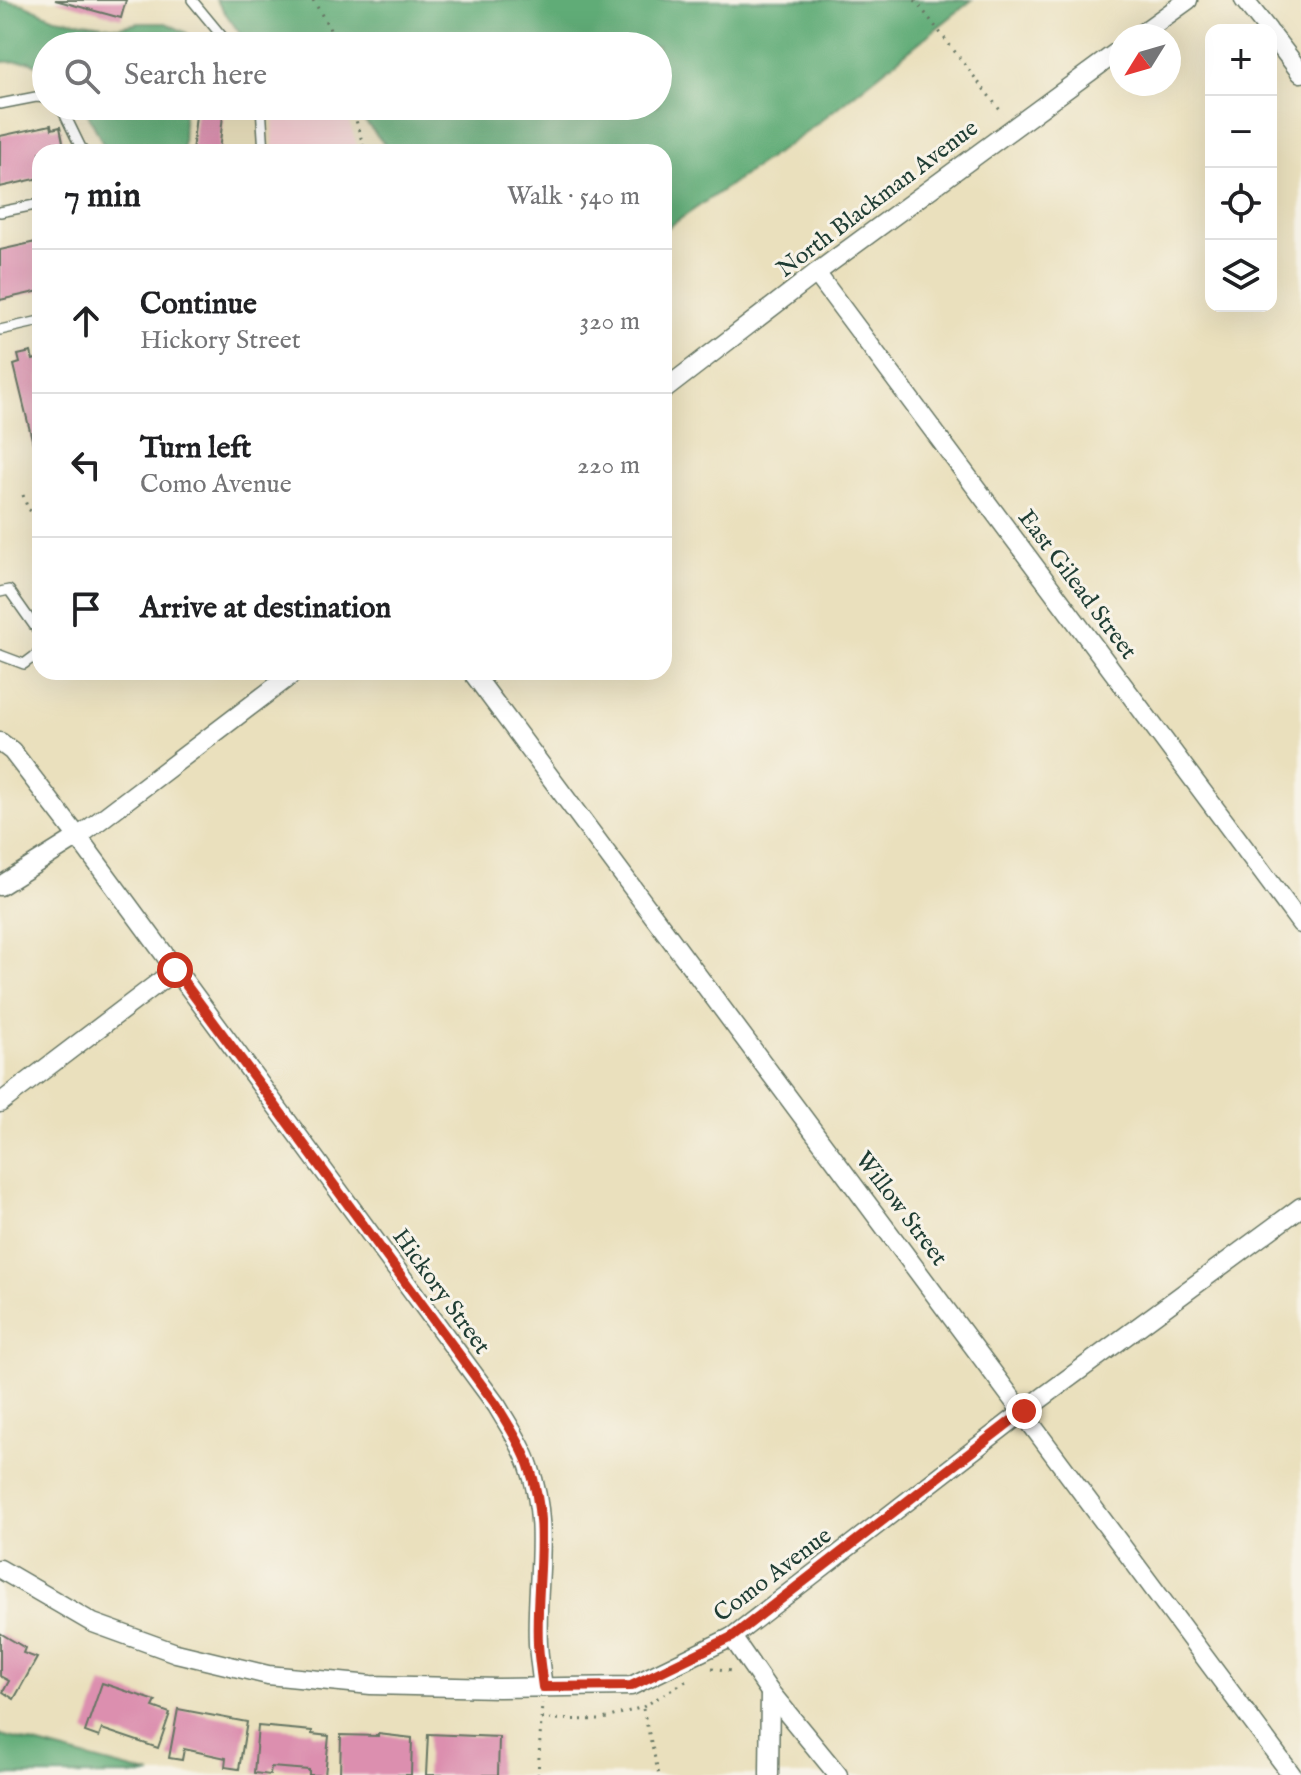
<!DOCTYPE html>
<meta charset="utf-8">
<style>
:root{--surface:#fff;--page:#f6f6f6;--text:#202124;--muted:#757577;--line:#e0e0e0}
body{margin:0;font-family:"IM FELL English",serif;background:var(--page);color:var(--text)}
.controls{position:absolute;right:24px;top:24px;display:grid;overflow:hidden;border-radius:16px;box-shadow:0 8px 32px #0002}
.controls button{width:72px;height:72px;display:grid;place-items:center;padding:0;border:0;border-bottom:2px solid var(--line);background:var(--surface);color:var(--text);font:40px sans-serif}
.compass{position:absolute;left:1109px;top:24px;width:72px;height:72px;border-radius:50%;background:var(--surface);box-shadow:0 8px 32px #0002;rotate:233deg}
.stop{position:absolute;width:24px;height:24px;margin:-18px;border:6px solid #c8321e;border-radius:50%;background:#fff}
.stop.end{background:#c8321e;border-color:#fff;box-shadow:0 2px 8px #0008}
.list{margin:0;padding:0;list-style:none}
h2{display:flex;justify-content:space-between;align-items:center;height:104px;margin:0;padding:0 32px;font-size:34px}
h2 small{font-size:26px;font-weight:400;color:var(--muted)}
.list li{display:grid;grid-template-columns:52px 1fr auto;gap:24px;align-items:center;box-sizing:border-box;height:144px;padding:0 32px;border-top:2px solid var(--line)}
.list b{display:block;font-size:30px;white-space:nowrap}
.list p{margin:0;font-size:26px;white-space:nowrap;color:var(--muted)}
.list em{font-size:26px;font-style:normal;color:var(--muted)}
.icon{flex:none;width:44px;height:44px;fill:none;stroke:currentColor;stroke-width:2;stroke-linecap:round;stroke-linejoin:round}
.map{position:relative;flex:none;width:1301px;height:1775px;overflow:hidden}
.search{position:absolute;background:var(--surface);box-shadow:0 8px 32px #0002;left:32px;top:32px;width:640px;height:88px;display:flex;align-items:center;gap:20px;box-sizing:border-box;padding:0 28px;border-radius:44px;color:var(--muted);font-size:30px}
.panel{position:absolute;background:var(--surface);box-shadow:0 8px 32px #0002;left:32px;top:144px;width:640px;height:536px;border-radius:24px}
.map>svg:first-child{display:block}
.built{fill:#f7cfd4}
.forest{fill:#60ac77;stroke:#407456;stroke-width:2}
.building{fill:#dc8faf}
.lines{fill:none;stroke-linecap:round;stroke-linejoin:round}
.lane-casing{stroke:#667664;stroke-width:12}
.street-casing{stroke:#667664;stroke-width:21}
.path{stroke:#667664;stroke-width:3;stroke-dasharray:2 6;stroke-linecap:butt}
.lane{stroke:#fff;stroke-width:9}
.street{stroke:#fff;stroke-width:18}
.route{stroke:#c8321e;stroke-width:10}
.labels{text-anchor:middle;stroke-width:6;stroke-linejoin:round;paint-order:stroke}
.street-label{font-size:24px;fill:#1f3d34;stroke:#f7f3e8}
</style>
<div class="map">
<svg width="1301" height="1775" viewBox="0 0 1301 1775">
<rect width="100%" height="100%" fill="#f7f3e8"/>
<filter id="ink" filterUnits="userSpaceOnUse"><feTurbulence type="fractalNoise" baseFrequency=".0125" numOctaves="2"/><feDisplacementMap in="SourceGraphic" scale="16" xChannelSelector="R" yChannelSelector="G"/><feConvolveMatrix kernelMatrix="1 2 1 2 8 2 1 2 1" color-interpolation-filters="sRGB"/></filter>
<filter id="wash" filterUnits="userSpaceOnUse"><feTurbulence type="fractalNoise" baseFrequency=".006" numOctaves="4" result="noise"/><feDisplacementMap in="SourceGraphic" scale="32" xChannelSelector="R" yChannelSelector="G"/><feGaussianBlur stdDeviation="1.8" result="paint"/><feColorMatrix in="noise" values="0 0 0 0 0 0 0 0 0 0 0 0 0 0 0 0 0 1.4 0 .05"/><feComposite in="paint" operator="in"/></filter>
<g filter="url(#wash)">
<rect width="100%" height="100%" fill="#eae0bd"/>
<!-- built -->
<polygon class="built" points="274,106 344,106 359,152 273,152"/>
<!-- forest -->
<g class="forest">
<polygon points="0,0 23,4 55,18 118,27 139,23 166,23 187,33 201,46 46,46 46,70 29,61 0,62"/>
<polygon points="216,0 972,0 804,134 664,230 664,152 391,152 352,106 658,106 658,46 249,46"/>
<polygon points="84,106 184,106 183,152 107,152"/>
<polygon points="0,1734 1,1735 152,1775 0,1775"/>
</g>
<g id="blocks">
<!-- building -->
<g class="building">
<polygon points="55,0 126,0 121,18"/>
<polygon points="197,106 224,106 219,152 192,152"/>
<polygon points="51,125 52,129 60,127 65,152 40,152 40,178 0,187 0,136"/>
<polygon points="40,241 40,291 0,300 0,250"/>
<polygon points="31,352 33,360 39,358 40,361 39,468 14,365 20,363 18,355"/>
<polygon points="0,1633 25,1648 23,1653 37,1658 14,1699 3,1692 9,1681 0,1676"/>
<polygon points="102,1683 156,1701 153,1707 170,1713 158,1748 102,1729 99,1737 85,1732"/>
<polygon points="178,1709 247,1722 239,1769 225,1767 226,1758 184,1749 182,1760 169,1758"/>
<polygon points="258,1726 312,1731 312,1734 329,1736 325,1775 309,1775 309,1770 271,1767 270,1775 254,1773"/>
<polygon points="378,1734 412,1738 411,1775 340,1775 341,1735 378,1736"/>
<polygon points="428,1734 499,1737 498,1775 426,1775"/>
</g>
</g>
</g>
<g filter="url(#ink)">
<use href="#blocks" fill-opacity="0" stroke="#667664" stroke-width="2"/>
<g class="lines">
<!-- lane casing -->
<g class="lane-casing">
<g id="lane">
<polyline points="192,0 230,46"/>
<polyline points="0,104 36,97 46,98"/>
<polyline points="57,106 64,113 83,152"/>
<polyline points="261,106 264,152"/>
<polyline points="0,212 40,204"/>
<polyline points="0,330 40,321"/>
<polyline points="0,592 9,590 40,634"/>
<polyline points="0,655 24,664 40,652"/>
</g>
</g>
<!-- street casing -->
<g class="street-casing">
<g id="street">
<polyline points="1244,0 1268,30"/>
<polyline points="1271,34 1301,73"/>
<polyline points="1138,36 1188,0"/>
<polyline points="816,273 1301,924"/>
<polyline points="664,390 816,273 1121,49"/>
<polyline points="472,672 1292,1775"/>
<path d="M0,742L12,751L78,837L497,1406C508,1425 522,1445 529,1466C551,1527 535,1582 538,1644C539,1659 541,1673 543,1687"/>
<polyline points="0,886 78,837 295,672"/>
<polyline points="0,1103 175,970"/>
<polyline points="0,1569 93,1623 176,1653 268,1675 371,1685 498,1688 631,1686 732,1637 1024,1411 1301,1207"/>
<polyline points="732,1637 770,1692 838,1775"/>
<polyline points="769,1775 770,1692"/>
</g>
</g>
<!-- path -->
<g class="path">
<polyline points="313,0 329,27 335,46"/>
<polyline points="915,0 1003,114"/>
<polyline points="352,106 365,152"/>
<polyline points="23,495 28,509 40,517"/>
<polyline points="712,1668 731,1671 734,1668"/>
<polyline points="643,1709 659,1775"/>
<polyline points="541,1719 600,1720 643,1707 691,1678"/>
<polyline points="538,1775 542,1703"/>
</g>
<!-- lane -->
<use href="#lane" class="lane"/>
<!-- street -->
<use href="#street" class="street"/>
</g>
</g>
<g class="lines" filter="url(#ink)">
<!-- route -->
<path class="route" d="M175,970L497,1406C508,1425 522,1445 529,1466C551,1527 535,1582 538,1644C539,1659 541,1673 543,1687L631,1686L732,1637L1024,1411"/>
</g>
<g class="labels">
<!-- street labels -->
<g class="street-label">
<text transform="translate(877 198) rotate(-37)" y="8">North Blackman Avenue</text>
<text transform="translate(1078 584) rotate(53)" y="8">East Gilead Street</text>
<text transform="translate(902 1208) rotate(53)" y="8">Willow Street</text>
<text transform="translate(442 1291) rotate(54)" y="8">Hickory Street</text>
<text transform="translate(772 1574) rotate(-37)" y="8">Como Avenue</text>
</g>
</g>
</svg>
<div class="controls">
<button>+</button>
<button>−</button>
<button><svg class="icon" aria-label="locate" viewBox="0 0 24 24"><circle cx="12" cy="12" r="6"/><path d="M12 2v4M12 18v4M2 12h4M18 12h4"/></svg></button>
<button><svg class="icon" aria-label="layers" viewBox="0 0 24 24"><path d="M12 4l9 5-9 5-9-5zM3 14l9 5 9-5"/></svg></button>
</div>
<svg class="compass" viewBox="-18 -18 36 36"><path d="M0-13l5 13h-10z" fill="#e53935"/><path d="M0 13l5-13h-10z" fill="#757577"/></svg>
<div class="stop" style="left:175px;top:970px"></div>
<div class="stop end" style="left:1024px;top:1411px"></div>
<div class="search"><svg class="icon" aria-label="search" viewBox="0 0 24 24"><circle cx="10" cy="10" r="6"/><path d="M15 15l6 6"/></svg>Search here</div>
<section class="panel">
<h2>7 min<small>Walk · 540 m</small></h2>
<ul class="list">
<li><svg class="icon" aria-label="ahead" viewBox="0 0 24 24"><path d="M12 20V5M6 11l6-6 6 6"/></svg><div><b>Continue</b><p>Hickory Street</p></div><em>320 m</em></li>
<li><svg class="icon" aria-label="left" viewBox="0 0 24 24"><path d="M17 20v-9H6M10 6l-5 5 5 5"/></svg><div><b>Turn left</b><p>Como Avenue</p></div><em>220 m</em></li>
<li><svg class="icon" aria-label="arrive" viewBox="0 0 24 24"><path d="M6 21V4h12l-3 4 3 4H6"/></svg><div><b>Arrive at destination</b></div></li>
</ul>
</section>
</div>
